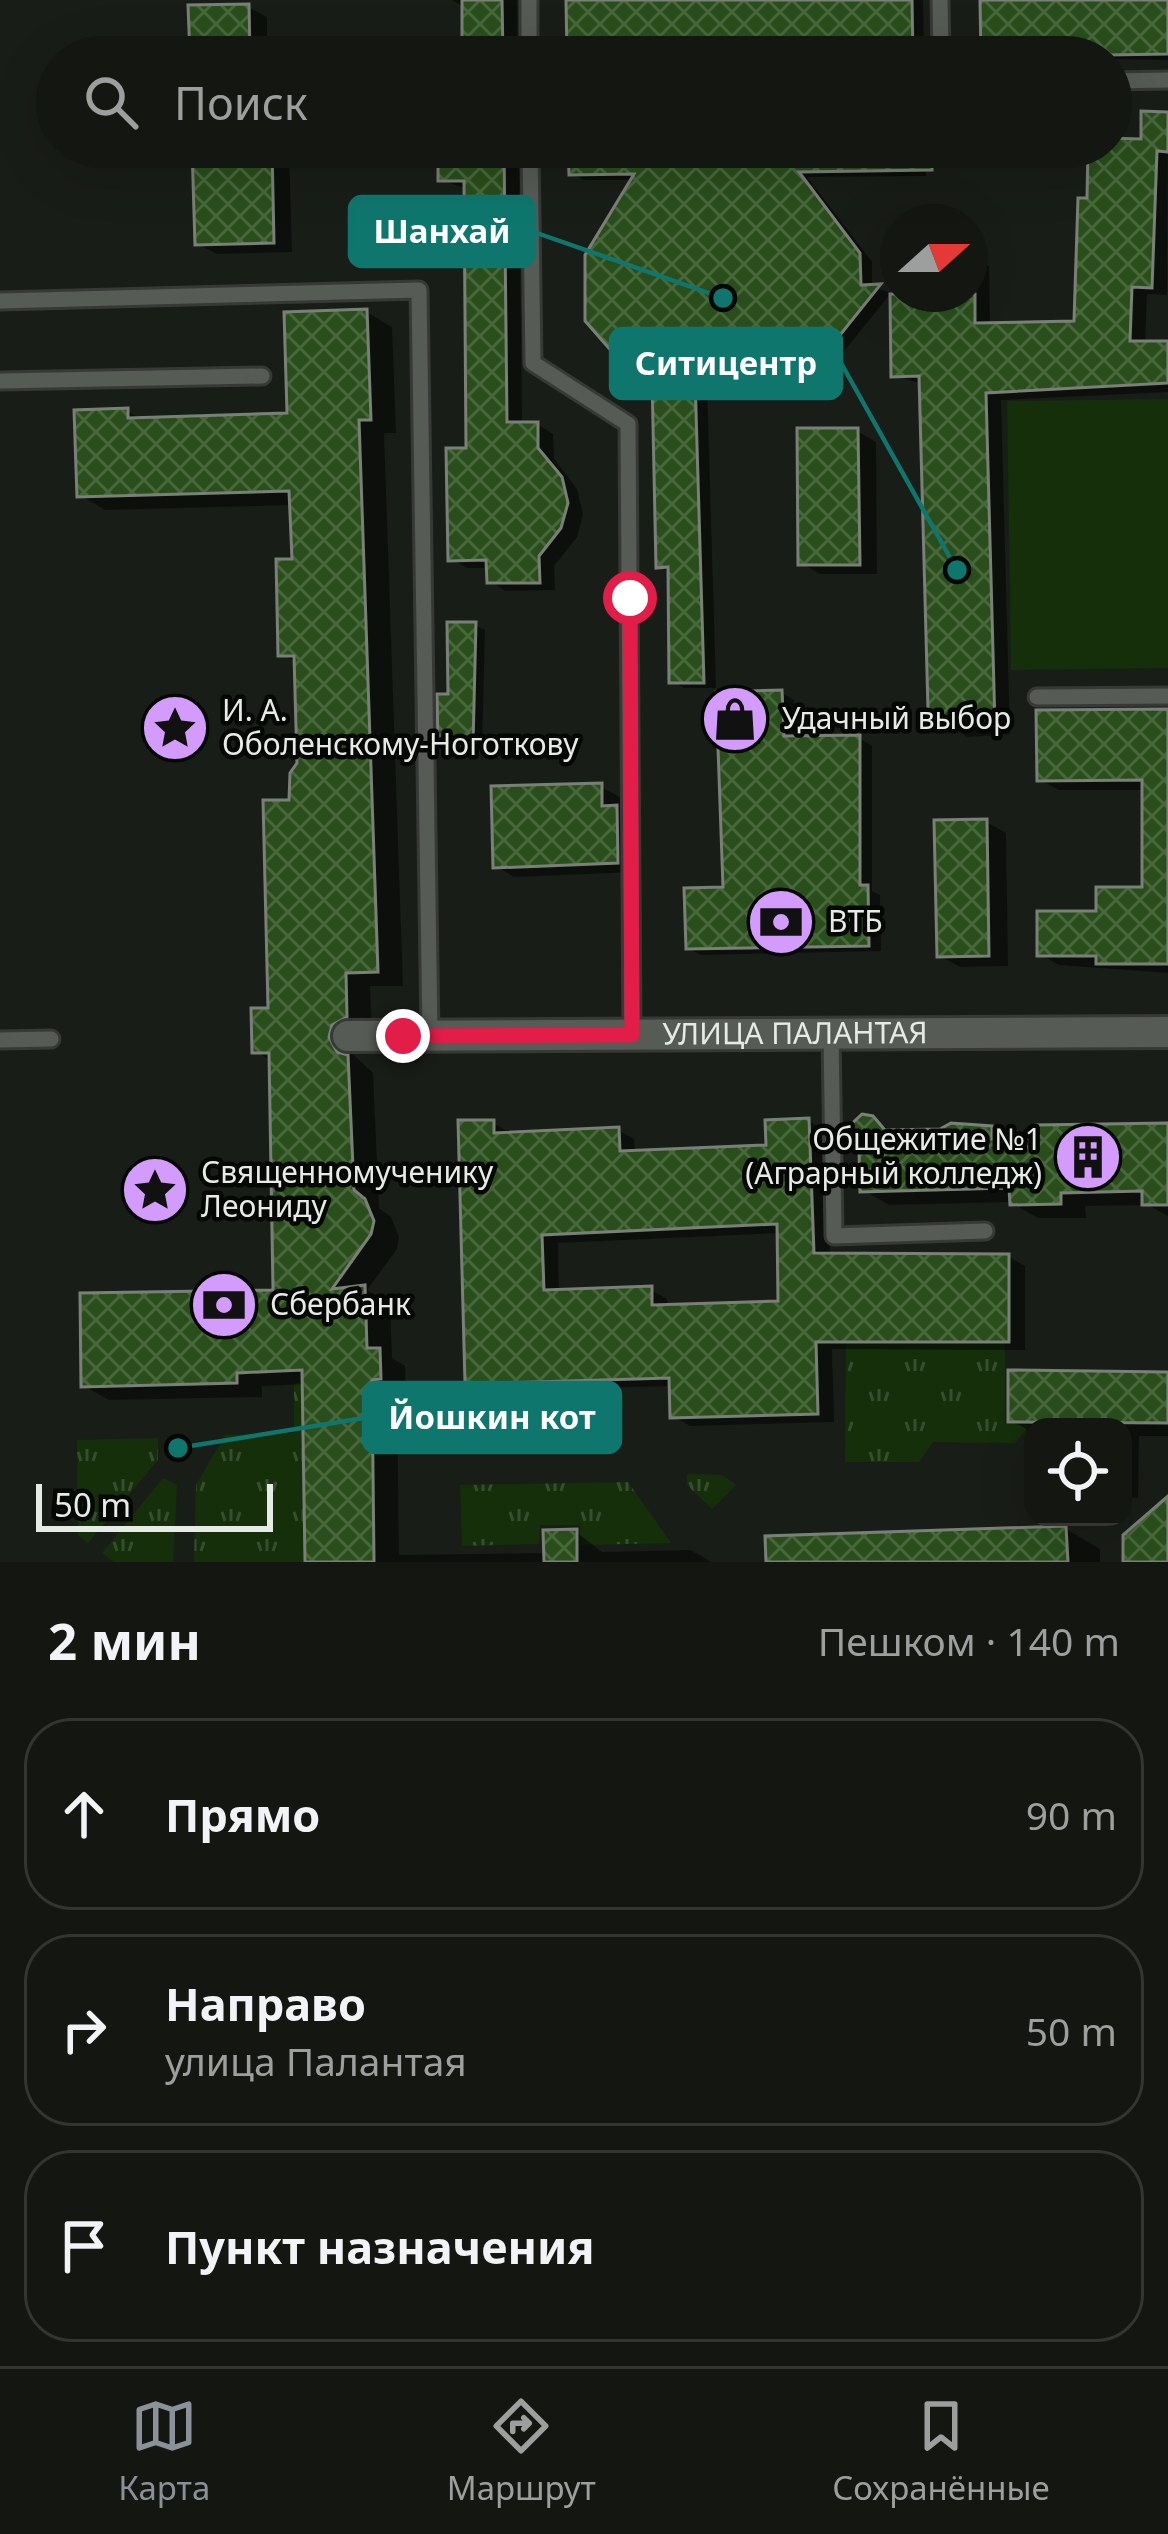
<!DOCTYPE html>
<html lang="ru">
<meta charset="utf-8">
<style>
:root{--surface:#131611;--page:#1c1f1a;--text:#f1f3f6;--muted:#9d9f9f;--line:#323531;--accent:#8c9099}
body{margin:0;font-family:"Noto Sans",sans-serif;background:var(--page);color:var(--text)}
.controls{position:absolute;right:36px;bottom:36px;display:grid;overflow:hidden;border-radius:24px;box-shadow:0 12px 48px #0002}
.controls button{width:108px;height:108px;display:grid;place-items:center;padding:0;border:0;border-bottom:3px solid var(--line);background:var(--surface);color:var(--text);font:60px sans-serif}
.compass{position:absolute;left:880px;top:204px;width:108px;height:108px;border-radius:50%;background:var(--surface);box-shadow:0 12px 48px #0002;rotate:69deg}
.scale{position:absolute;left:36px;bottom:30px;width:237px;box-sizing:border-box;padding-left:12px;border:6px solid #e7ebe6;border-top:0;font-size:33px;line-height:42px;white-space:nowrap;color:#e7ebe6;-webkit-text-stroke:9px #050705;paint-order:stroke}
.stop{position:absolute;width:36px;height:36px;margin:-27px;border:9px solid #e11d48;border-radius:50%;background:#fff}
.stop.end{background:#e11d48;border-color:#fff;box-shadow:0 3px 12px #0008}
.list{margin:0;padding:0;list-style:none}
h2{display:flex;justify-content:space-between;align-items:center;height:156px;margin:0;padding:0 48px;font-size:51px}
h2 small{font-size:39px;font-weight:400;color:var(--muted)}
.list li{display:grid;grid-template-columns:78px 1fr auto;gap:36px;align-items:center;box-sizing:border-box;height:192px;margin:0 24px 24px;padding:0 24px;border:3px solid var(--line);border-radius:48px}
.list b{display:block;font-size:45px;white-space:nowrap}
.list p{margin:0;font-size:39px;white-space:nowrap;color:var(--muted)}
.list em{font-size:39px;font-style:normal;color:var(--muted)}
.icon{flex:none;width:66px;height:66px;fill:none;stroke:currentColor;stroke-width:2;stroke-linecap:round;stroke-linejoin:round}
.map{position:relative;flex:none;width:1168px;height:1562px;overflow:hidden}
.search{position:absolute;background:var(--surface);box-shadow:0 12px 48px #0002;left:36px;right:36px;top:36px;height:132px;display:flex;align-items:center;gap:30px;box-sizing:border-box;padding:0 42px;border-radius:66px;color:var(--muted);font-size:45px}
.sheet{height:804px;background:var(--surface)}
nav{display:flex;justify-content:space-around;align-items:center;box-sizing:border-box;height:168px;border-top:3px solid var(--line);background:var(--surface);font-size:33px;color:var(--muted)}
nav a{display:grid;justify-items:center;gap:6px}
nav .on{color:var(--accent)}
.map>svg:first-child{display:block}
.grass{fill:url(#grass-tufts)}
.green{fill:#142f0a}
.shadow{fill:#0007;fill-rule:evenodd}
.building{fill:url(#building-cross-hatch);stroke:#7a8078;stroke-width:3;fill-rule:evenodd}
.lines{fill:none;stroke-linecap:round;stroke-linejoin:round}
.lane-casing{stroke:#373936;stroke-width:21}
.street-casing{stroke:#373936;stroke-width:36}
.lane{stroke:#565b55;stroke-width:15}
.street{stroke:#565b55;stroke-width:30}
.route{stroke:#e11d48;stroke-width:15}
.labels{text-anchor:middle;stroke-width:9;stroke-linejoin:round;paint-order:stroke}
.poi-label{font-size:30px;fill:#e7ebe6;stroke:#050705;text-anchor:start}
.street-label{font-size:30px;fill:#e7ebe6;stroke:#050705}
.leader{fill:none;stroke:#0f766e;stroke-width:4.5}
.callout-dot{fill:#0f766e;stroke:#050705;stroke-width:4.5}
.callout{fill:#0f766e;stroke:#0f766e;stroke-width:4.5}
.callout-label{font-size:33px;text-anchor:middle;font-weight:bold;fill:#fff}
</style>
<div class="map">
<svg width="1168" height="1562" viewBox="0 0 1168 1562">
<defs>
<pattern id="grass-tufts" width="24" height="20" patternUnits="userSpaceOnUse" patternTransform="scale(3)"><rect width="24" height="20" fill="#142f0a"/><path d="M3 7l-1-3M5 7V3M7 7l1-3M15 17l-1-3M17 17v-4M19 17l1-3" fill="none" stroke="#364d2e"/></pattern>
<pattern id="building-cross-hatch" width="8" height="8" patternUnits="userSpaceOnUse" patternTransform="scale(3)"><rect width="8" height="8" fill="#294e1b"/><path d="M0 0l8 8M0 8l8-8" fill="none" stroke="#48683c"/></pattern>
</defs>
<rect width="100%" height="100%" fill="#191d17"/>
<!-- grass -->
<g class="grass">
<polygon points="846,1343 1005,1344 1005,1424 1030,1425 1015,1443 933,1442 919,1462 845,1462"/>
<polygon points="294,1383 303,1383 305,1562 194,1562 196,1485 225,1435 294,1433"/>
<polygon points="158,1438 158,1460 88,1543 78,1535 77,1440"/>
<polygon points="687,1474 722,1475 736,1485 712,1509 687,1485"/>
<polygon points="163,1478 177,1485 173,1562 114,1562 102,1553"/>
<polygon points="628,1482 671,1543 581,1545 580,1525 540,1525 539,1544 462,1546 460,1485"/>
</g>
<!-- green -->
<polygon class="green" points="1168,399 1168,668 1011,670 1007,401"/>
<!-- shadow -->
<g class="shadow">
<polygon points="452,0 517,0 518,57 465,57 465,8"/>
<polygon points="569,0 923,0 924,57 570,57"/>
<polygon points="983,0 1168,0 1168,60 985,57"/>
<polygon points="248,7 267,17 267,43 287,57 193,57"/>
<polygon points="1168,114 1167,295 1147,294 1145,344 1168,344 1168,392 1001,400 1010,734 968,737 951,727 922,384 894,375 893,287 898,287 898,294 970,294 973,257 989,266 990,325 1077,324 1091,147 1111,147 1111,141 1143,142"/>
<polygon points="195,147 289,147 292,252 217,254 198,244"/>
<polygon points="441,147 519,147 522,425 537,424 553,434 554,459 577,489 583,514 577,537 554,566 555,590 505,591 490,581 489,568 467,568 451,559 469,450 467,189 441,180"/>
<polygon points="571,147 926,147 926,176 807,177 872,262 872,287 891,293 821,380 707,382 716,688 684,688 672,681 671,573 659,566 655,383 636,375 634,180 584,180 572,173"/>
<polygon points="366,312 392,327 396,433 384,433 403,986 370,986 372,1031 357,1040 353,1054 373,1073 379,1208 391,1217 399,1237 397,1249 367,1290 390,1303 392,1358 405,1366 406,1393 397,1393 399,1555 547,1553 576,1532 602,1552 691,1550 711,1562 308,1562 306,1384 262,1386 262,1397 109,1400 84,1386 276,1293 272,1061 255,1051 271,1011 300,764 297,663 281,654 295,562 293,505 105,510 80,495 127,411 143,420 290,416"/>
<polygon points="857,431 876,442 877,574 820,574 801,563"/>
<polygon points="475,625 485,630 482,749 451,750 441,744"/>
<polygon points="782,693 794,700 796,739 859,738 872,746 872,891 880,895 881,951 701,955 688,948 726,890"/>
<polygon points="1168,712 1168,973 1059,965 1040,954 1145,890 1145,790 1059,790 1040,780"/>
<polygon points="601,787 620,797 620,811 634,819 635,872 514,877 496,866"/>
<polygon points="986,822 1006,833 1008,966 960,967 940,956"/>
<polygon points="872,1119 896,1133 991,1129 1013,1142 1168,1126 1168,1216 1148,1205 1085,1206 1086,1218 1038,1218 1010,1202 889,1205 863,1190"/>
<path d="M809,1121L825,1131L830,1256L1009,1257L1025,1266V1350L832,1349L834,1422L690,1426L673,1416V1386L484,1391L468,1382L493,1123L509,1132L618,1130L634,1139L635,1153L769,1147ZM781,1233V1304L668,1308L667,1299L651,1290L559,1293L558,1243Z"/>
<polygon points="1168,1375 1168,1436 1139,1436 1138,1498 1123,1497 1123,1427 1033,1427 1033,1433 1011,1420"/>
<polygon points="1066,1529 1100,1549 1100,1562 769,1562"/>
</g>
<!-- building -->
<g class="building">
<polygon points="462,0 502,0 503,57 462,57"/>
<polygon points="566,0 912,0 913,57 567,57"/>
<polygon points="980,0 1168,0 1168,54 981,57"/>
<polygon points="249,4 250,57 190,57 188,5"/>
<polygon points="1141,111 1168,112 1168,152 1157,151 1152,288 1132,287 1130,341 1168,341 1168,383 986,393 995,726 949,729 928,709 919,376 891,377 890,294 975,294 975,323 1074,321 1078,198 1087,198 1088,147 1111,147 1111,138 1141,139"/>
<polygon points="192,147 272,147 274,243 195,245"/>
<polygon points="438,147 504,147 507,422 538,422 538,448 562,477 568,503 561,528 539,556 540,583 487,583 486,560 448,561 446,448 466,448 464,181 438,181"/>
<polygon points="568,147 932,147 932,170 799,172 860,253 861,285 881,284 808,375 695,377 704,683 669,683 668,567 656,568 652,377 635,378 585,321 585,255 634,174 569,175"/>
<polygon points="367,309 371,420 359,420 378,972 346,973 347,1017 332,1025 329,1037 337,1052 348,1055 354,1190 365,1199 374,1221 371,1234 332,1289 365,1285 367,1348 380,1348 381,1379 372,1380 374,1562 305,1562 302,1370 237,1373 237,1383 81,1387 80,1293 273,1290 269,1053 252,1053 251,1008 268,1008 263,800 289,800 290,773 297,763 294,656 278,656 277,606 276,559 292,559 289,491 77,497 74,410 128,408 128,418 287,413 284,312"/>
<polygon points="797,428 858,428 860,565 798,565"/>
<polygon points="447,622 476,622 473,745 438,746 437,694 448,694"/>
<polygon points="782,690 784,736 860,735 860,885 868,885 869,946 686,949 684,888 723,887 716,692"/>
<polygon points="1168,709 1168,964 1096,964 1096,956 1037,956 1037,911 1096,911 1096,887 1142,887 1142,780 1037,781 1036,710"/>
<polygon points="602,783 602,806 617,805 618,863 493,868 491,786"/>
<polygon points="987,819 989,956 937,957 934,820"/>
<polygon points="862,1114 873,1116 885,1130 940,1129 951,1123 992,1126 992,1139 1036,1139 1036,1125 1168,1123 1168,1205 1142,1205 1142,1191 1061,1193 1061,1204 1010,1205 1009,1188 860,1192 859,1150 844,1131"/>
<path d="M809,1118L814,1253L1009,1254V1342H816L818,1414L670,1418L669,1378L465,1384L458,1120H494V1133L619,1127L620,1151L766,1145L765,1120ZM777,1224L778,1301L652,1305V1286L544,1290L542,1235Z"/>
<polygon points="1008,1370 1168,1372 1168,1423 1008,1422"/>
<polygon points="1168,1496 1168,1562 1123,1562 1123,1535"/>
<polygon points="1066,1526 1068,1562 766,1562 765,1536"/>
<polygon points="577,1529 577,1562 544,1562 543,1530"/>
</g>
<g class="lines">
<!-- lane casing -->
<g class="lane-casing">
<g id="lane">
<polyline points="529,0 529,57"/>
<polyline points="940,0 941,57"/>
<polyline points="1111,81 1168,80"/>
<polyline points="530,147 533,363 628,424 632,1035"/>
<polyline points="0,301 419,290 430,1035"/>
<polyline points="0,381 262,376"/>
<polyline points="1037,697 1168,696"/>
<polyline points="831,1034 834,1236 985,1231"/>
<polyline points="0,1040 51,1039"/>
</g>
</g>
<!-- street casing -->
<g class="street-casing">
<g id="street">
<path id="s1" d="M348,1036L1168,1032"/>
</g>
</g>
<!-- lane -->
<use href="#lane" class="lane"/>
<!-- street -->
<use href="#street" class="street"/>
</g>
<g class="lines">
<!-- route -->
<polyline class="route" points="403,1036 632,1035 630,598"/>
</g>
<!-- icons -->
<defs>
<g id="shop-disc" transform="scale(3.45)"><circle r="9.5" fill="#d39cfc" stroke="#050705"/><path d="M-5-2.5h2.3a2.7 3.5 0 0 1 5.4 0H5L5.5 6h-11ZM-1.5-2.5h3a1.5 2.3 0 0 0-3 0Z" fill="#111"/></g>
<g id="sight-disc" transform="scale(3.45)"><circle r="9.5" fill="#d39cfc" stroke="#050705"/><path d="M0-6L1.8-2.2L6-1.7L2.9 1.2L3.7 5.4L0 3.3L-3.7 5.4L-2.9 1.2L-6-1.7L-1.8-2.2Z" fill="#111"/></g>
<g id="bank-disc" transform="scale(3.45)"><circle r="9.5" fill="#d39cfc" stroke="#050705"/><path d="M-6-4H6V4H-6ZM0-2.3a2.3 2.3 0 1 0 0 4.6a2.3 2.3 0 1 0 0-4.6Z" fill="#111"/></g>
<g id="building-disc" transform="scale(3.45)"><circle r="9.5" fill="#d39cfc" stroke="#050705"/><path d="M-4-6H4V6H1V3H-1V6H-4ZM-2.5-4.3h1.7v1.8h-1.7ZM.8-4.3h1.7v1.8H.8ZM-2.5-1h1.7V.8h-1.7ZM.8-1h1.7V.8H.8Z" fill="#111"/></g>
</defs>
<g fill-rule="evenodd">
<use href="#shop-disc" x="735" y="719"/>
<use href="#sight-disc" x="175" y="728"/>
<use href="#bank-disc" x="781" y="922"/>
<use href="#building-disc" x="1088" y="1157"/>
<use href="#sight-disc" x="155" y="1190"/>
<use href="#bank-disc" x="224" y="1305"/>
</g>
<g class="labels">
<!-- poi labels -->
<g class="poi-label">
<text x="222" y="721">И. А.<tspan x="222" dy="34">Оболенскому-Ноготкову</tspan></text>
<text x="782" y="729">Удачный выбор</text>
<text x="828" y="932">ВТБ</text>
<text x="1042" y="1150" text-anchor="end">Общежитие №1<tspan x="1042" dy="34">(Аграрный колледж)</tspan></text>
<text x="201" y="1183">Священномученику<tspan x="201" dy="34">Леониду</tspan></text>
<text x="270" y="1315">Сбербанк</text>
</g>
<!-- street labels -->
<g class="street-label">
<text dy="10" stroke="none"><textPath href="#s1" startOffset="447">УЛИЦА ПАЛАНТАЯ</textPath></text>
</g>
</g>
<!-- callouts -->
<path class="leader" d="M723 298L534 232M957 570L841 363M178 1448L364 1418"/>
<g class="callout-dot">
<circle cx="723" cy="298" r="12"/>
<circle cx="957" cy="570" r="12"/>
<circle cx="178" cy="1448" r="12"/>
</g>
<g class="callout">
<rect x="350" y="197" width="184" height="69" rx="12"/>
<rect x="611" y="329" width="230" height="69" rx="12"/>
<rect x="364" y="1383" width="256" height="69" rx="12"/>
</g>
<g class="callout-label">
<text x="442" y="243">Шанхай</text>
<text x="726" y="375">Ситицентр</text>
<text x="492" y="1429">Йошкин кот</text>
</g>
</svg>
<div class="controls">
<button><svg class="icon" aria-label="locate" viewBox="0 0 24 24"><circle cx="12" cy="12" r="6"/><path d="M12 2v4M12 18v4M2 12h4M18 12h4"/></svg></button>
</div>
<svg class="compass" viewBox="-18 -18 36 36"><path d="M0-13l5 13h-10z" fill="#e53935"/><path d="M0 13l5-13h-10z" fill="#9d9f9f"/></svg>
<div class="scale">50 m</div>
<div class="stop" style="left:630px;top:598px"></div>
<div class="stop end" style="left:403px;top:1036px"></div>
<div class="search"><svg class="icon" aria-label="search" viewBox="0 0 24 24"><circle cx="10" cy="10" r="6"/><path d="M15 15l6 6"/></svg>Поиск</div>
</div>
<section class="sheet">
<h2>2 мин<small>Пешком · 140 m</small></h2>
<ul class="list">
<li><svg class="icon" aria-label="ahead" viewBox="0 0 24 24"><path d="M12 20V5M6 11l6-6 6 6"/></svg><div><b>Прямо</b></div><em>90 m</em></li>
<li><svg class="icon" aria-label="right" viewBox="0 0 24 24"><path d="M7 20v-9h11M14 6l5 5-5 5"/></svg><div><b>Направо</b><p>улица Палантая</p></div><em>50 m</em></li>
<li><svg class="icon" aria-label="arrive" viewBox="0 0 24 24"><path d="M6 21V4h12l-3 4 3 4H6"/></svg><div><b>Пункт назначения</b></div></li>
</ul>
</section>
<nav>
<a class="on"><svg class="icon" aria-label="map" viewBox="0 0 24 24"><path d="M3 6l6-2 6 2 6-2v14l-6 2-6-2-6 2zM9 4v14M15 6v14"/></svg>Карта</a>
<a><svg class="icon" aria-label="directions" viewBox="0 0 24 24"><path d="M12 3l9 9-9 9-9-9zM9 14v-3h6M13 9l2 2-2 2"/></svg>Маршрут</a>
<a><svg class="icon" aria-label="saved" viewBox="0 0 24 24"><path d="M7 4h10v16l-5-4-5 4z"/></svg>Сохранённые</a>
</nav>
